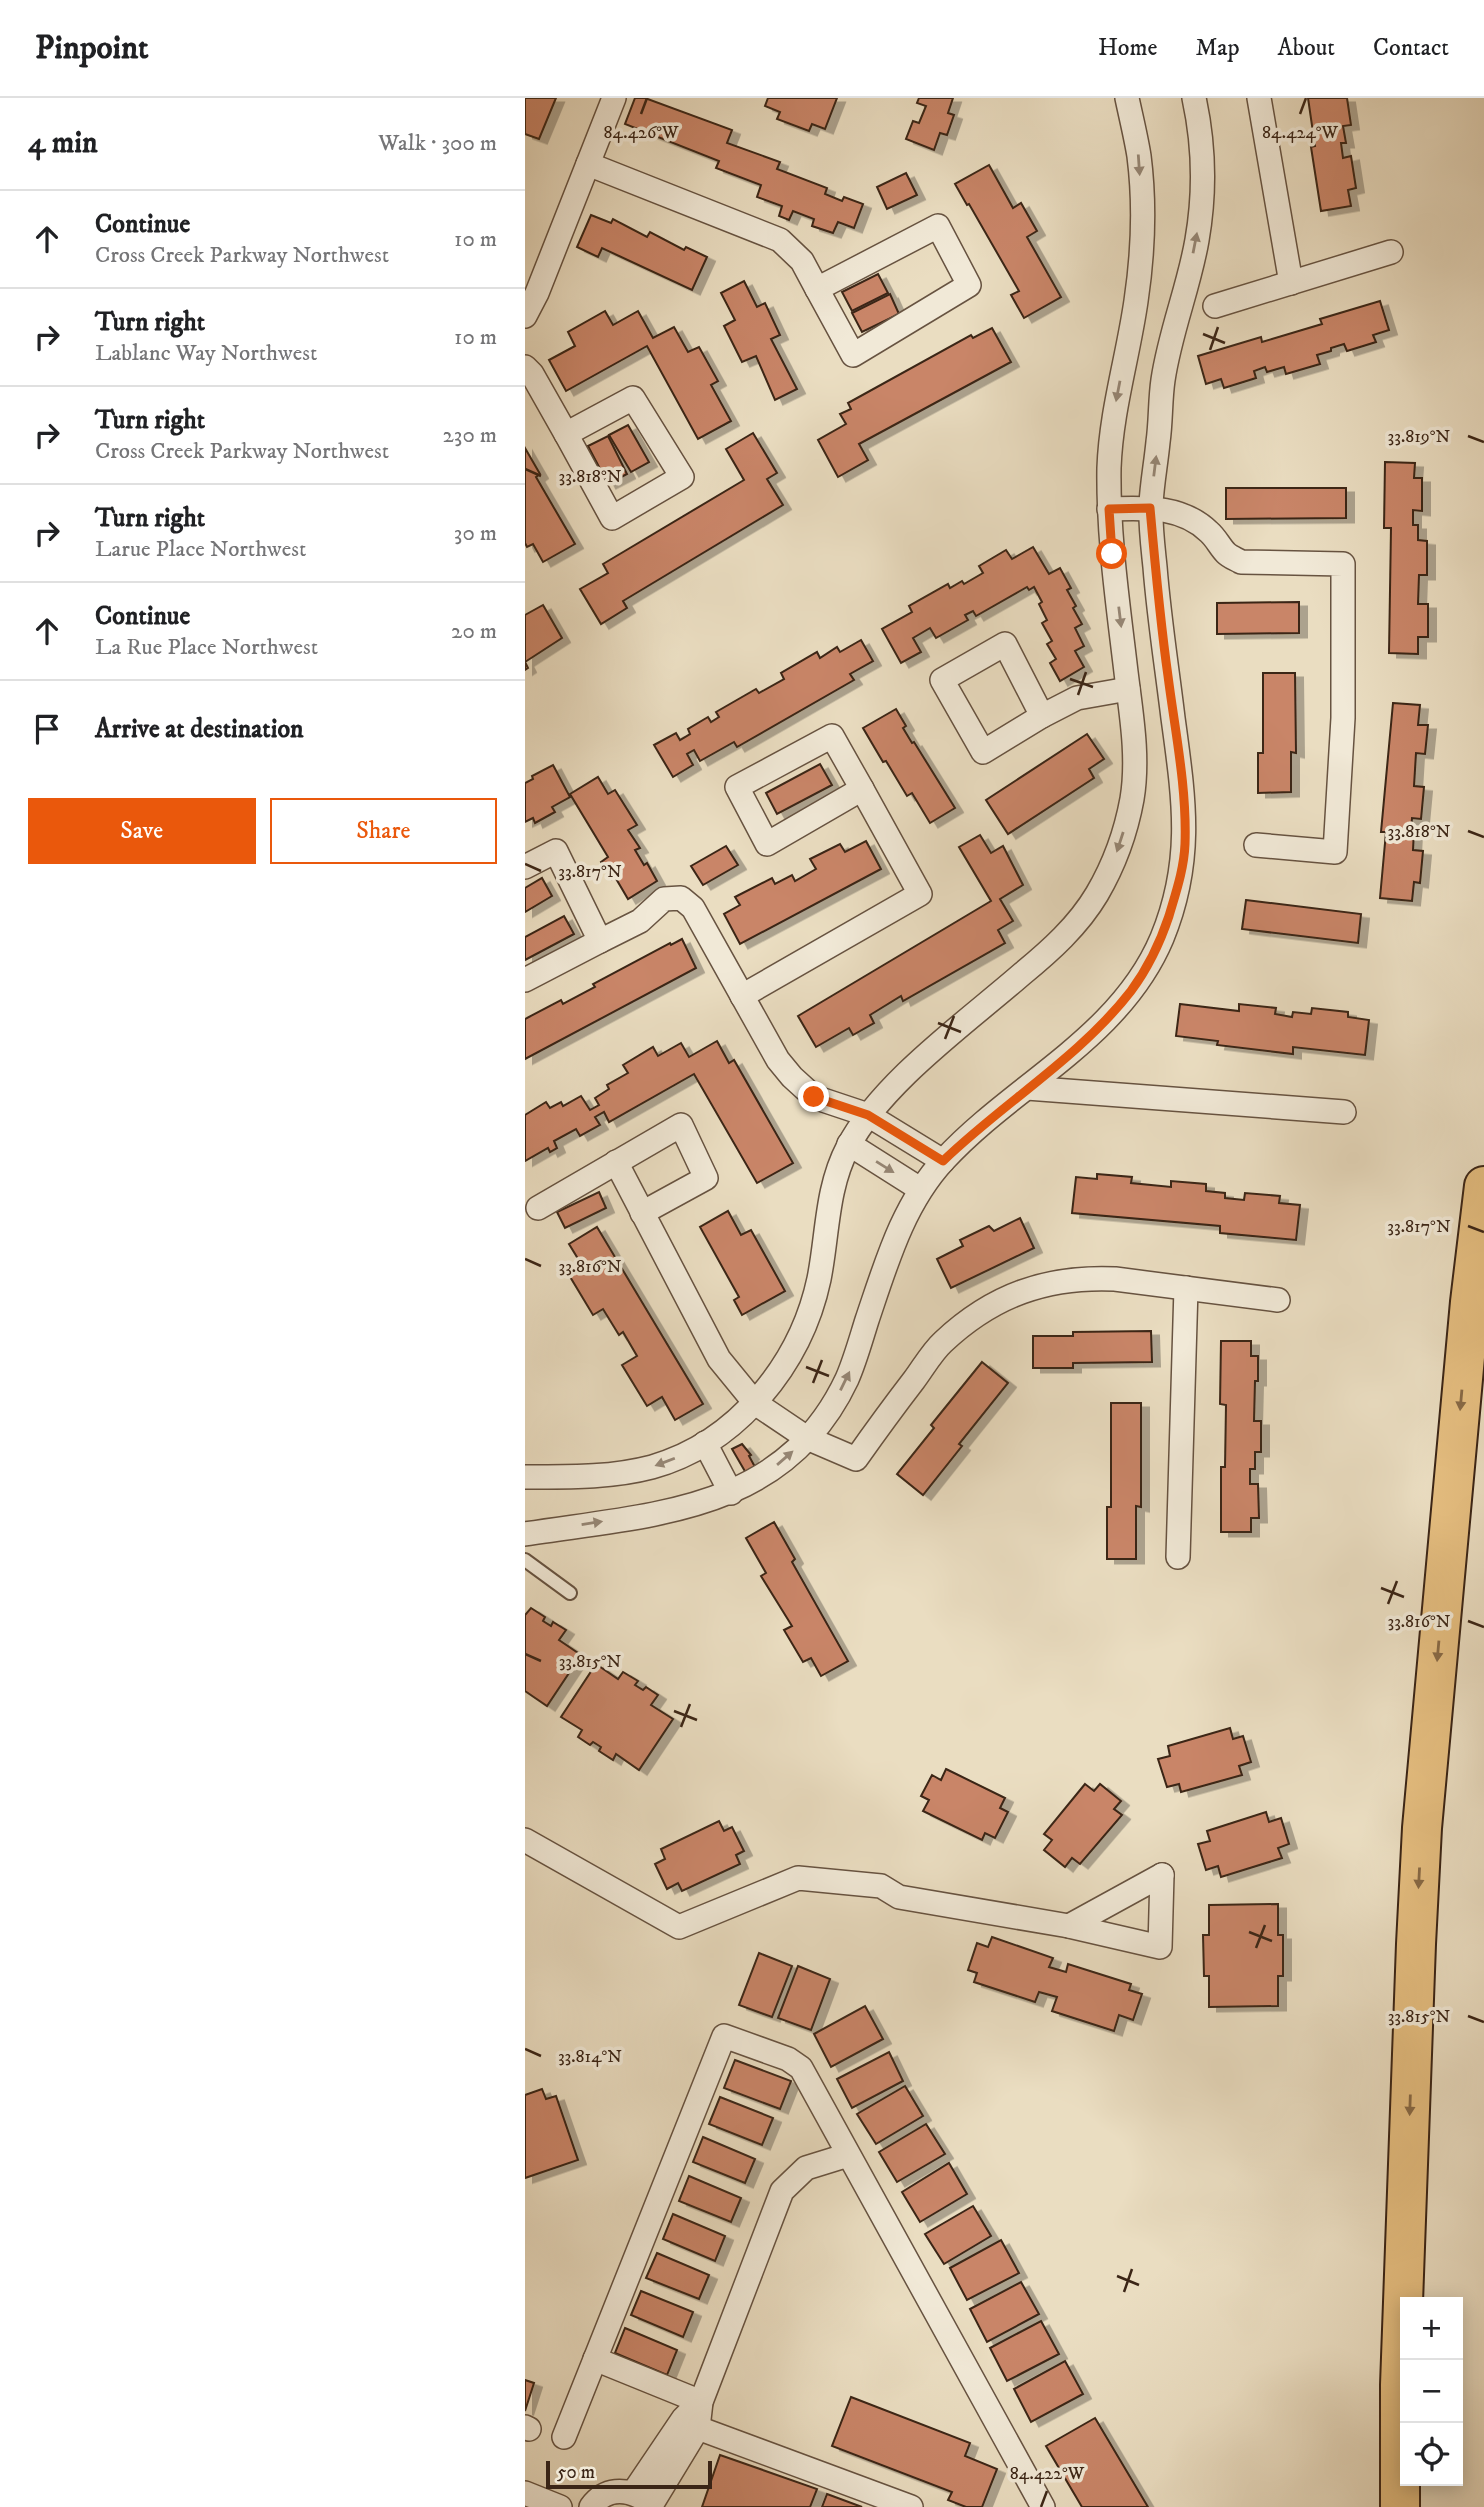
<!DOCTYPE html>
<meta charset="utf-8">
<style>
:root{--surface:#fff;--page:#f2f2f2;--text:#202124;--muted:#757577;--line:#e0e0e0;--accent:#ea580c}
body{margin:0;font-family:"IM FELL DW Pica",serif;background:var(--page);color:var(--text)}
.controls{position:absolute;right:21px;bottom:21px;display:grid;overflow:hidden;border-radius:0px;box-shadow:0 4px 18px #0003}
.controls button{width:63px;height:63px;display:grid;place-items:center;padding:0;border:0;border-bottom:2px solid var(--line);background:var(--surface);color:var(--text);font:35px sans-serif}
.scale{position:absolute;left:21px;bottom:18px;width:166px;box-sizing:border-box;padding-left:7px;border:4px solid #3b2516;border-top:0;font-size:19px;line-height:24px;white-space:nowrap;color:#3b2516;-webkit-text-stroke:5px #f1e9d7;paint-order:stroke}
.stop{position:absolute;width:21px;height:21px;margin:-16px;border:5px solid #ea580c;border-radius:50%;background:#fff}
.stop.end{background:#ea580c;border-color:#fff;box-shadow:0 2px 7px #0008}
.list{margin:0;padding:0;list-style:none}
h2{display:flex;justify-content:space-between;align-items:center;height:91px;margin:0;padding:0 28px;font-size:30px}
h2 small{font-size:23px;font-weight:400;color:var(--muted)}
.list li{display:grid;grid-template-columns:46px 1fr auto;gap:21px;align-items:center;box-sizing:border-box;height:98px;padding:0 28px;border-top:2px solid var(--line)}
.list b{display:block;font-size:26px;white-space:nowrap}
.list p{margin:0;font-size:23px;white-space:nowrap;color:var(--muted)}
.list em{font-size:23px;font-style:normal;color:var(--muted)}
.actions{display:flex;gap:14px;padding:21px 28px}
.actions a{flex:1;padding:16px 0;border:2px solid var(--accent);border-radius:0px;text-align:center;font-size:24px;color:var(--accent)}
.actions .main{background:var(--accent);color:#fff}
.icon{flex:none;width:38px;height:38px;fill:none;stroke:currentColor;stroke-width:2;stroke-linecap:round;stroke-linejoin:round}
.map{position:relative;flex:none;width:959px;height:2409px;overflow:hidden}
header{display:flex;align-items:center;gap:42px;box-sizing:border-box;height:98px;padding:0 35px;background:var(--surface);border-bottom:2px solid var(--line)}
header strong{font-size:33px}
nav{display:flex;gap:38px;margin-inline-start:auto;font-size:24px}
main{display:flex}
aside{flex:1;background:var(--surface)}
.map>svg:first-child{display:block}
.building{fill:#c98568;stroke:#3b2516;stroke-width:2;filter:url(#shadow)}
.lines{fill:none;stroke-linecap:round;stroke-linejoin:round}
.service-casing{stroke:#675341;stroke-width:16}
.minor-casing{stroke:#675341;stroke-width:26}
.motorway-casing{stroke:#3b2516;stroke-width:42}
.service{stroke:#f1e9d7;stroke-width:12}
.minor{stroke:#f1e9d7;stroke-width:23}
.motorway{stroke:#e5be80;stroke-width:38}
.oneway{fill:#968776}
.oneway2{fill:#886a46}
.route{stroke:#ea580c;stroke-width:9}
.ticks{fill:none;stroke:#3b2516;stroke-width:2.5}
.ticks-label{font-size:18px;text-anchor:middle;fill:#3b2516;stroke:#f1e9d7;stroke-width:7;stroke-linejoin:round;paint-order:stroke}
</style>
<header>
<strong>Pinpoint</strong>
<nav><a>Home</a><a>Map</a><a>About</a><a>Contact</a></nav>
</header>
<main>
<aside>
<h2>4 min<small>Walk · 300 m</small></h2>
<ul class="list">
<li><svg class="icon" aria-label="ahead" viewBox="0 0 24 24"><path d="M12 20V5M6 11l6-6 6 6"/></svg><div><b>Continue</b><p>Cross Creek Parkway Northwest</p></div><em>10 m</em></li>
<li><svg class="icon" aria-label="right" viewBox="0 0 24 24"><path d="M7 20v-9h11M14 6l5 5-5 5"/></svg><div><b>Turn right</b><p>Lablanc Way Northwest</p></div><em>10 m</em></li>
<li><svg class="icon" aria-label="right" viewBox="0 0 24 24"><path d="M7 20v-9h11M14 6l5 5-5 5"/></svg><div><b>Turn right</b><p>Cross Creek Parkway Northwest</p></div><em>230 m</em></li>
<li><svg class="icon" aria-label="right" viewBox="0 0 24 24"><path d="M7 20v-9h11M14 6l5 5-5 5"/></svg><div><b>Turn right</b><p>Larue Place Northwest</p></div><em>30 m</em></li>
<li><svg class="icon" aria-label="ahead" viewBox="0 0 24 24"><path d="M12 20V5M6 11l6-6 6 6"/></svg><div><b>Continue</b><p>La Rue Place Northwest</p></div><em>20 m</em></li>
<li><svg class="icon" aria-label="arrive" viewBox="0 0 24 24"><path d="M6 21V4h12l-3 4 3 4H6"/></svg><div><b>Arrive at destination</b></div></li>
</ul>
<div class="actions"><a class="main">Save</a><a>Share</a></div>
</aside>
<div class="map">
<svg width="959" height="2409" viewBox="0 0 959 2409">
<defs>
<filter id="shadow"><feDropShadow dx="8" dy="4.5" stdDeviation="0" flood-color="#0004"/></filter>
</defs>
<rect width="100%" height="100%" fill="#eaddc1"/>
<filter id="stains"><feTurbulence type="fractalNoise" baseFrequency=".00286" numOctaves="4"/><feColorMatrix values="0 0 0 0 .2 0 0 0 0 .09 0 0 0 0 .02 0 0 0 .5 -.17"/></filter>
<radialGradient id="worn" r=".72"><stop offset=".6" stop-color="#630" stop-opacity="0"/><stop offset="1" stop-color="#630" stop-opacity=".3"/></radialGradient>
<!-- building -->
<g class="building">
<polygon points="0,0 31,0 14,41 0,36"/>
<polygon points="110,0 120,0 207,32 202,45 255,64 252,71 302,90 300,96 317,103 319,99 338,106 329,130 313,124 308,135 287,128 289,121 268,113 264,122 254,118 257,108 232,99 236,87 191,70 194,63 100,26"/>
<polygon points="243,0 312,0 300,31 287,26 284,33 252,21 255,14 240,8"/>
<polygon points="394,0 428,0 423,15 429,17 422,37 415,35 409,52 381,41 388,23 394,25 401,8 392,5"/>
<polygon points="783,0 822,0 826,27 818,28 821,45 816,45 818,60 826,58 831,90 823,92 826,108 796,113 786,49 790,48"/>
<polygon points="464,67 488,110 496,105 512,133 502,139 536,199 499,220 486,197 494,193 444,106 442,107 430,86"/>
<polygon points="381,75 392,97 362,111 352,89"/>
<polygon points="66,117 86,125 88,121 122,139 125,134 159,152 161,149 182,159 167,192 77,150 73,159 52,149"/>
<polygon points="353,176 363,195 327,213 317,194"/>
<polygon points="219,183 232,209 240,205 255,237 246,241 272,291 250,302 231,258 217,264 199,228 210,222 196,195"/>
<polygon points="365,196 374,216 337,234 327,215"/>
<polygon points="855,203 864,232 848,237 851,244 822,253 819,246 806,250 806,253 792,257 795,266 761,276 759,269 742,274 740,269 729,273 731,280 699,290 696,281 681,286 673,258 736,239 737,244 797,226 795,221"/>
<polygon points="80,213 88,227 113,213 128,240 149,229 163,254 174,249 193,283 186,287 206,323 173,341 122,248 41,293 24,262 50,248 43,234"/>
<polygon points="467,230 486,264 334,346 343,362 313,379 293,342 321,326 315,316 326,311 323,305 446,237 448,240"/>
<polygon points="103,327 124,364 106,374 84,337"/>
<polygon points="228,335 252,375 242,381 258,407 98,503 102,510 76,526 55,491 83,475 78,466 219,382 201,351"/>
<polygon points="83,338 102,376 83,386 63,348"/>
<polygon points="0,350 15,376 11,379 50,446 18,464 8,446 2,449 0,445"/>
<polygon points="860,364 890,365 889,380 897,380 897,413 888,412 888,427 893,427 893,442 902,443 902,477 894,477 893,506 903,506 903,539 893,539 893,556 864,555 866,430 859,430"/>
<polygon points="701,390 821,390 821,420 701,421"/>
<polygon points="508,449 524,476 535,470 546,490 542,492 551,508 548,510 557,526 550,530 559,548 550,553 559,569 535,583 525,565 531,561 522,546 527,543 517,525 522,522 514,506 517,504 509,489 504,492 502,489 451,518 448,513 440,517 443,522 411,540 405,530 388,540 396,554 376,565 357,531 387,514 384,508 423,486 425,490 437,483 439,486 458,475 454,468 481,452 487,461"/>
<polygon points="774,504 774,535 692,536 692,505"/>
<polygon points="18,507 37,540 0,564 3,570 0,572 0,517"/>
<polygon points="336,542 348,563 325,576 329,582 212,649 209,644 175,663 169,652 162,656 168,667 148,679 129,647 151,635 155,642 165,636 163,631 183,619 186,624 194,619 191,614 231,591 234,595 259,581 256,575 292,554 295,560 312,549 315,554"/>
<polygon points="738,575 770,575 771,655 766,654 766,694 733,695 733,655 738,655"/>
<polygon points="868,605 895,607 893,627 903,627 900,656 891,655 889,688 899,689 896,721 887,720 886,733 889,733 888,752 898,753 895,785 889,784 887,803 855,800 861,734 856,734"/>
<polygon points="371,611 381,628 378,630 387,645 389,644 430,710 405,725 387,695 382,698 361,663 358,664 338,630"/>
<polygon points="562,636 579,661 564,671 569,680 483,736 461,702"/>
<polygon points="295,666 307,687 252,716 241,695"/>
<polygon points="28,667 45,699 27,709 30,714 10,725 8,720 0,724 0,685 8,681 7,678"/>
<polygon points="73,679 83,696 90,692 112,727 103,732 115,750 110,752 119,767 122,765 132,783 103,801 90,779 87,781 76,764 83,759 45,696"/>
<polygon points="455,737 466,755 478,748 498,787 475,801 488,823 473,832 480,845 378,903 376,898 345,917 349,925 328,937 324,930 291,949 273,918 466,803 434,749"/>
<polygon points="341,743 356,771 215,846 199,816 215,807 210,799 247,780 250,786 267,777 270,783 291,771 285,761 315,746 320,754"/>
<polygon points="201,748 213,767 178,787 166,768"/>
<polygon points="17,780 27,798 0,814 0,790"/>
<polygon points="721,802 836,816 833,845 717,831"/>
<polygon points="39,818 49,836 0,862 0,839"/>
<polygon points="157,841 171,870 0,961 0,921 36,902 38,906 70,889 68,886 145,845 146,847"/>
<polygon points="655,906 714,913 714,906 751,910 750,916 767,919 768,914 786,916 787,910 823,914 823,919 844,922 840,957 768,949 768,956 692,947 693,943 651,938"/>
<polygon points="192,943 204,965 209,962 268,1065 232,1085 169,976 84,1024 79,1014 70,1019 75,1027 55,1038 51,1031 29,1043 32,1050 25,1054 23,1050 0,1063 0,1017 21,1004 25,1010 36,1004 38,1008 56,998 65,1012 74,1007 70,1000 84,991 82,987 103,975 98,967 128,949 133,958 156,945 164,959"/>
<polygon points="572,1076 607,1079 606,1085 646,1089 646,1083 681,1086 681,1093 700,1095 700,1100 719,1102 720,1095 755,1098 754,1105 775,1107 771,1142 695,1135 695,1128 547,1115 551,1079 572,1081"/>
<polygon points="74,1094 81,1110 40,1130 32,1114"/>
<polygon points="203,1113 216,1137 226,1132 260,1193 217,1217 209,1202 214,1199 175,1129"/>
<polygon points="495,1120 509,1150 426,1190 412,1161 438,1148 435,1142 464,1128 469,1133"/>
<polygon points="72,1129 178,1306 150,1322 137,1299 122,1308 97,1267 112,1258 98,1234 94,1237 78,1211 68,1217 44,1177 58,1169 44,1146"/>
<polygon points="626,1233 627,1264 548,1265 548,1270 508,1270 508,1238 548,1238 548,1234"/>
<polygon points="696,1243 726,1243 726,1258 733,1258 733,1283 730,1283 729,1323 736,1323 736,1354 730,1354 730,1371 725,1371 725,1386 733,1386 734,1420 726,1420 726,1434 696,1434 696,1369 700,1369 701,1307 695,1306"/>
<polygon points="457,1264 483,1285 434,1346 437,1348 398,1397 372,1376 409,1330 406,1327"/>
<polygon points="586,1305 616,1305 616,1409 611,1408 611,1461 582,1461 582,1409 586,1409"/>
<polygon points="217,1346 226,1357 224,1358 230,1369 221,1375 207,1351"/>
<polygon points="249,1424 270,1461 267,1464 323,1563 296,1578 286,1560 278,1564 259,1532 267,1528 236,1478 241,1475 221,1440"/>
<polygon points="6,1510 20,1519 18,1523 26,1528 28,1524 41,1532 34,1542 56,1557 22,1608 0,1593 0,1517"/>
<polygon points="71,1566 93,1581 98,1574 113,1583 110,1587 118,1592 121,1589 133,1597 126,1607 148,1621 114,1672 91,1656 88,1662 74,1653 76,1649 68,1644 65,1647 53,1639 57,1632 36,1619"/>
<polygon points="705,1630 708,1641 718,1638 726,1664 714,1668 717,1677 656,1694 654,1686 642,1689 633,1661 645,1658 643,1648"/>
<polygon points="421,1671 480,1700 475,1710 483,1714 470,1740 460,1735 457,1742 398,1713 404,1702 396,1698 407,1677 416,1682"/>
<polygon points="560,1686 569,1693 575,1686 596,1703 589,1711 597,1717 555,1766 547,1760 540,1769 519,1752 527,1742 519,1736"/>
<polygon points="741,1714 744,1724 756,1720 764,1746 753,1750 757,1760 696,1779 693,1768 681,1772 673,1746 685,1743 682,1733"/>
<polygon points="194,1723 199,1733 207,1729 219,1753 211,1757 215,1766 157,1793 153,1785 142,1791 130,1766 140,1761 136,1751"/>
<polygon points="753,1806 753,1837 758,1837 758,1878 753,1878 753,1908 684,1909 684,1878 679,1878 678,1837 684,1837 684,1807"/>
<polygon points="467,1839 528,1860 524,1869 541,1874 543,1866 606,1886 604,1892 617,1896 608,1922 594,1917 589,1933 527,1913 532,1899 514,1894 510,1904 449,1884 452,1875 443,1872 452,1845 463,1849"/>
<polygon points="234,1855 267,1868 247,1919 214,1907"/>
<polygon points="273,1868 305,1881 286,1932 253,1920"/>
<polygon points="340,1908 358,1941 306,1969 289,1936"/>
<polygon points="364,1954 378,1983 327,2010 312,1981"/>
<polygon points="210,1962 266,1983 255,2011 199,1990"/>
<polygon points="380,1988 398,2018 351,2046 332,2016"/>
<polygon points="17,1991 21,2001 31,1998 53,2062 0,2080 0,1997"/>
<polygon points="195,1999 248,2020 237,2047 184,2026"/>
<polygon points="401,2026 420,2056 372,2084 354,2054"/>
<polygon points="178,2039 230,2061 220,2085 168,2064"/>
<polygon points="424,2065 442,2096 395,2124 377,2094"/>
<polygon points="164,2078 216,2100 206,2124 154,2103"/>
<polygon points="448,2108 466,2138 419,2166 400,2136"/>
<polygon points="148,2116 200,2138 190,2163 138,2141"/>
<polygon points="476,2142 494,2175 442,2202 425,2170"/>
<polygon points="132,2155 184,2177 174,2201 121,2180"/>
<polygon points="496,2184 514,2216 462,2244 445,2211"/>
<polygon points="116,2193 168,2214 158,2239 106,2217"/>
<polygon points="516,2223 534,2256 482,2283 465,2250"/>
<polygon points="100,2230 152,2252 142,2277 90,2255"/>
<polygon points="540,2263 558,2296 506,2324 489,2291"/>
<polygon points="0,2282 9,2285 0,2313"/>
<polygon points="326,2299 445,2345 440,2358 472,2371 457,2409 441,2409 423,2402 427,2394 307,2348"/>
<polygon points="570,2320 623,2409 557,2409 521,2348"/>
<polygon points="195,2357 292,2391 285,2409 177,2409"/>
<polygon points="302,2396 337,2409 297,2409"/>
</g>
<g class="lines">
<!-- service casing -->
<g class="service-casing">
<polyline id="service" points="0,1462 45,1495"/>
</g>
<!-- minor casing -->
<g class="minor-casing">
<g id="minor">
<polyline points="734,0 766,185"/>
<polyline points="63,66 255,142 277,163 292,191"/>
<polygon points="413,128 444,187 328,257 292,191"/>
<polyline points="690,208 866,154"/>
<polyline points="0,218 12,195 89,0"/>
<polyline points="0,269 7,276 41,336"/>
<polygon points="108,300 157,379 87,420 41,336"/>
<path d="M584,411C620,410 656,407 684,434C691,440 695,449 701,455C705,459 711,461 716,464L818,466V620L810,754L731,747"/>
<polygon points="480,546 517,618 458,654 417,582"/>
<polyline points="517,618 552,600 603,591"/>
<polygon points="307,638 337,691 242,746 212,689"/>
<polyline points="0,769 31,753 75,843 0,882"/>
<polyline points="75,843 115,823 139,801 156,800 168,810 253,962 267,979 289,999 343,1017 418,1063"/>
<polyline points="217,898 395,796 337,691"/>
<polyline points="502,990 819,1014"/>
<polyline points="324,1046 395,1091"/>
<path d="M91,1064L194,1261L230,1305L282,1340L331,1361C350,1334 369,1308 389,1282C398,1270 407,1254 418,1244C468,1197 522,1178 590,1181L753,1202"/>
<polyline points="13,1110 156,1027 181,1080 117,1115"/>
<polyline points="180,1345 206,1395"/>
<path d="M0,1379C43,1379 85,1380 127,1369C212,1345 276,1266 294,1181C303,1136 301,1091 323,1049C356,985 442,924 497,876C525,853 553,828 572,796C589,767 601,734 607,701C614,659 606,615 601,574C593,506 583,439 584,370C586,313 603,259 611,203C618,156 620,105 614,58C611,39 606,19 602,0"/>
<path d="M0,1436C127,1416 259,1415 322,1281C330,1263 336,1241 342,1222C361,1166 378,1106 419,1062C489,986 595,940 637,840C669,762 659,701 648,620C642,570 634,520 630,469C628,449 625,427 626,406C627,386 631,365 633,344C636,323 635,302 638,282C645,234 664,189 672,142C680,96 679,46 669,0"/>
<polyline points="653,1459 661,1190"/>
<polyline points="0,1742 154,1829 273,1780 356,1788 374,1799 544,1828 635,1849 637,1777"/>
<polyline points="544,1828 637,1777"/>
<polyline points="70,2261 176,2304"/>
<polyline points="161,2322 173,2330 386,2409"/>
<polyline points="0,2329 4,2331"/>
<polyline points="39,2339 199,1938 263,1961 276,1970 518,2409"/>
<polyline points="0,2395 35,2409"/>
<polyline points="108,2395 158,2321 168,2311"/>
<path d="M66,2409C80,2390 100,2390 119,2401"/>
<polyline points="125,2409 173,2330 176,2304 257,2093 281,2070 323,2057"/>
</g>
</g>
<!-- motorway casing -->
<g class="motorway-casing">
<polyline id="motorway" points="875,2409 875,2287 891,1846 897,1730 945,1204 959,1088"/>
</g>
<!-- service -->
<use href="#service" class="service"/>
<!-- minor -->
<use href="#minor" class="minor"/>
<!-- motorway -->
<use href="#motorway" class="motorway"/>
</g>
<!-- one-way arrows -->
<defs><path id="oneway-solid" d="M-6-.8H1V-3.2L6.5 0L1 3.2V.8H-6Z" transform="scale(1.75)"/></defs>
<g class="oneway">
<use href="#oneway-solid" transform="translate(614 67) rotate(86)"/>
<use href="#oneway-solid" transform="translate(670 145) rotate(-79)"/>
<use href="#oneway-solid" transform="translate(593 293) rotate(101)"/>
<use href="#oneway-solid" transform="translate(630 368) rotate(-83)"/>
<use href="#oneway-solid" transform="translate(595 519) rotate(83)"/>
<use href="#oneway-solid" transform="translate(595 744) rotate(108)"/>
<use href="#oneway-solid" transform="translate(360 1069) rotate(32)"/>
<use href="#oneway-solid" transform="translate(320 1283) rotate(-64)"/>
<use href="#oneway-solid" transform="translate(260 1360) rotate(-41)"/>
<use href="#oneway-solid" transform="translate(140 1364) rotate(159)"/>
<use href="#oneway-solid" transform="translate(67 1425) rotate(-9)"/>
</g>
<g class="oneway2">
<use href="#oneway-solid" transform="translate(936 1302) rotate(95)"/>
<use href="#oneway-solid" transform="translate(913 1553) rotate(95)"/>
<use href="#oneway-solid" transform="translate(894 1780) rotate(93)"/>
<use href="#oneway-solid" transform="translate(885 2007) rotate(92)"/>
</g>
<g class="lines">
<!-- route -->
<path class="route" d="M289,999L343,1017L418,1063C478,1005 555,959 606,893C623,870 635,845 644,818C651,794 659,771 660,746C662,690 650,633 643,578C635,522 630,466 625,410L584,411L587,456"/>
</g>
<!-- ticks -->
<path class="ticks" d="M116,16L122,0M775,16L781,0M678,236L700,245M685,252L693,229M943,338L959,344M0,371L16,378M545,581L568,589M553,597L561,574M943,733L959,739M0,766L16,773M413,925L436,934M420,941L429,918M943,1128L959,1134M0,1161L16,1168M281,1269L304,1278M288,1285L297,1262M856,1490L879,1499M863,1506L872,1483M943,1523L959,1529M0,1556L16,1563M149,1613L172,1622M156,1629L165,1606M724,1834L747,1843M731,1850L740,1827M943,1918L959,1924M0,1951L16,1958M592,2178L614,2187M599,2194L607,2171M516,2409L522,2393"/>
<g class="ticks-label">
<text x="116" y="40">84.426°W</text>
<text x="775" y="40">84.424°W</text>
<text x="894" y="344">33.819°N</text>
<text x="65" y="384">33.818°N</text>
<text x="894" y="739">33.818°N</text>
<text x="65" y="779">33.817°N</text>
<text x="894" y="1134">33.817°N</text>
<text x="65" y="1174">33.816°N</text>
<text x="894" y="1529">33.816°N</text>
<text x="65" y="1569">33.815°N</text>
<text x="894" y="1924">33.815°N</text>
<text x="65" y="1964">33.814°N</text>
<text x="522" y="2381">84.422°W</text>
</g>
<rect width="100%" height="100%" filter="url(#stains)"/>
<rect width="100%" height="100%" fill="url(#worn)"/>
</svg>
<div class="controls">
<button>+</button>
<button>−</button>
<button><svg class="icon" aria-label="locate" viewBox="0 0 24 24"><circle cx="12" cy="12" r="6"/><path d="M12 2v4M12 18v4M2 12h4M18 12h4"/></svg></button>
</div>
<div class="scale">50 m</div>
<div class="stop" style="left:587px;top:456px"></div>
<div class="stop end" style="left:289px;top:999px"></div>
</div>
</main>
